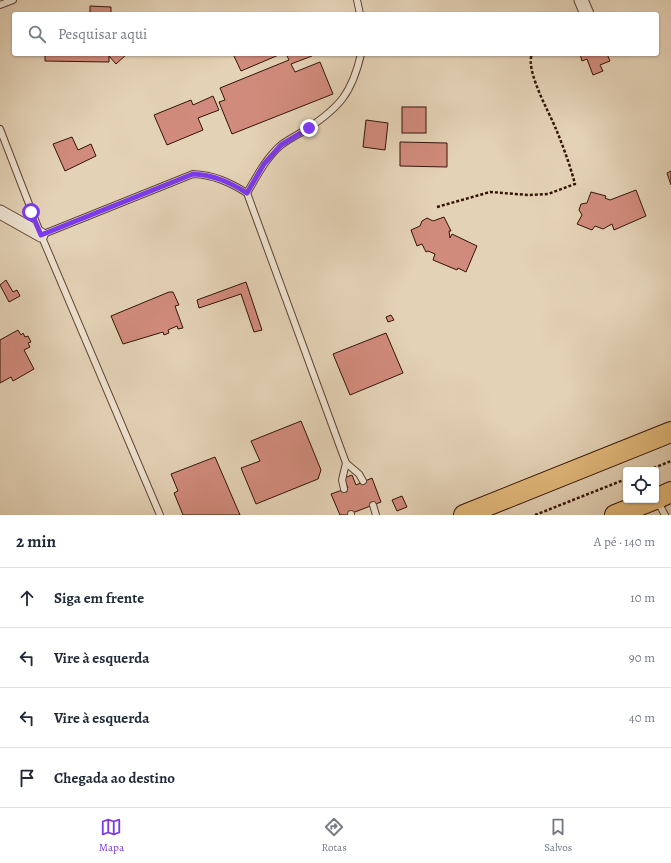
<!DOCTYPE html>
<html lang="pt">
<meta charset="utf-8">
<style>
:root{--surface:#fff;--page:#f6f6f7;--text:#1f2937;--muted:#747a83;--line:#e0e1e3;--accent:#7c3aed}
body{margin:0;font-family:Alegreya,serif;background:var(--page);color:var(--text)}
.controls{position:absolute;right:12px;bottom:12px;display:grid;overflow:hidden;border-radius:4px;box-shadow:0 1px 3px #0004}
.controls button{width:36px;height:36px;display:grid;place-items:center;padding:0;border:0;border-bottom:1px solid var(--line);background:var(--surface);color:var(--text);font:20px sans-serif}
.stop{position:absolute;width:12px;height:12px;margin:-9px;border:3px solid #7c3aed;border-radius:50%;background:#fff}
.stop.end{background:#7c3aed;border-color:#fff;box-shadow:0 1px 4px #0008}
.list{margin:0;padding:0;list-style:none}
h2{display:flex;justify-content:space-between;align-items:center;height:52px;margin:0;padding:0 16px;font-size:17px}
h2 small{font-size:13px;font-weight:400;color:var(--muted)}
.list li{display:grid;grid-template-columns:26px 1fr auto;gap:12px;align-items:center;box-sizing:border-box;height:60px;padding:0 16px;border-top:1px solid var(--line)}
.list b{display:block;font-size:15px;white-space:nowrap}
.list em{font-size:13px;font-style:normal;color:var(--muted)}
.icon{flex:none;width:22px;height:22px;fill:none;stroke:currentColor;stroke-width:2;stroke-linecap:round;stroke-linejoin:round}
.map{position:relative;flex:none;width:671px;height:515px;overflow:hidden}
.search{position:absolute;background:var(--surface);box-shadow:0 1px 3px #0004;left:12px;right:12px;top:12px;height:44px;display:flex;align-items:center;gap:10px;box-sizing:border-box;padding:0 14px;border-radius:4px;color:var(--muted);font-size:15px}
.sheet{height:292px;background:var(--surface)}
nav{display:flex;justify-content:space-around;align-items:center;box-sizing:border-box;height:56px;border-top:1px solid var(--line);background:var(--surface);font-size:11px;color:var(--muted)}
nav a{display:grid;justify-items:center;gap:2px}
nav .on{color:var(--accent)}
.map>svg:first-child{display:block}
.building{fill:#d18b7c;stroke:#331406}
.lines{fill:none;stroke-linecap:round;stroke-linejoin:round}
.service-casing{stroke:#5f4432;stroke-width:8}
.minor-casing{stroke:#5f4432;stroke-width:15}
.primary-casing{stroke:#331406;stroke-width:22}
.path{stroke:#331406;stroke-width:2.5;stroke-dasharray:3 2;stroke-linecap:butt}
.service{stroke:#ede2d0;stroke-width:6}
.minor{stroke:#ede2d0;stroke-width:13}
.primary{stroke:#e2b97b;stroke-width:20}
.route{stroke:#7c3aed;stroke-width:5}
</style>
<div class="map">
<svg width="671" height="515" viewBox="0 0 671 515">
<rect width="100%" height="100%" fill="#e4d2b6"/>
<filter id="stains"><feTurbulence type="fractalNoise" baseFrequency=".005" numOctaves="4"/><feColorMatrix values="0 0 0 0 .2 0 0 0 0 .09 0 0 0 0 .02 0 0 0 .5 -.17"/></filter>
<radialGradient id="worn" r=".72"><stop offset=".6" stop-color="#630" stop-opacity="0"/><stop offset="1" stop-color="#630" stop-opacity=".3"/></radialGradient>
<!-- building -->
<g class="building">
<polygon points="90,6 111,7 111,14 90,14"/>
<polygon points="45,54 127,54 116,64 109,56 109,62 45,61"/>
<polygon points="233,54 281,54 241,71"/>
<polygon points="286,54 311,54 312,56 291,64 295,72 320,62 333,94 232,134 219,102 225,100 220,88 289,60"/>
<polygon points="580,54 607,54 610,61 600,65 603,71 593,75 587,59 582,61"/>
<polygon points="213,96 219,110 198,118 203,130 167,145 154,115 191,100 193,105"/>
<rect x="402" y="107" width="24" height="26"/>
<polygon points="366,120 388,123 385,150 363,147"/>
<polygon points="72,137 78,150 91,144 96,156 65,171 53,144"/>
<polygon points="400,142 447,143 447,167 400,166"/>
<polygon points="671,171 671,185 667,173"/>
<polygon points="636,190 646,216 614,230 612,224 603,229 595,226 592,230 577,224 582,215 579,210 581,204 587,203 591,192 606,196 605,198 610,200"/>
<polygon points="444,217 451,231 449,231 450,238 452,234 477,246 466,272 458,268 457,270 433,260 435,254 428,251 426,252 422,244 417,246 411,230 420,226 422,221 427,218 433,221"/>
<polygon points="6,280 13,292 17,290 20,296 9,302 0,285"/>
<polygon points="246,282 262,330 254,332 241,294 199,308 197,300"/>
<polygon points="169,292 173,292 179,305 175,306 183,328 178,329 177,326 168,330 169,333 164,335 163,332 123,344 111,316"/>
<polygon points="391,315 394,320 388,322 386,317"/>
<polygon points="18,330 21,335 23,333 25,337 28,336 31,342 28,343 30,347 24,350 34,369 13,381 11,377 0,383 0,340"/>
<polygon points="386,333 403,373 350,395 333,354"/>
<polygon points="301,421 321,470 318,479 256,504 241,468 260,461 251,441"/>
<polygon points="215,457 240,515 183,515 174,493 178,491 171,474"/>
<polygon points="352,475 356,485 372,478 381,502 347,515 340,515 331,494 348,488 344,478"/>
<polygon points="402,496 407,507 397,511 392,500"/>
</g>
<g class="lines">
<!-- service casing -->
<g class="service-casing">
<g id="service">
<polyline points="357,0 360,14"/>
<polyline points="0,5 13,0"/>
<polyline points="0,129 41,235 160,515"/>
<path d="M247,193C257,176 266,158 281,145C289,139 299,134 307,129C340,107 352,93 361,54"/>
<path d="M41,235L193,174C214,175 229,182 247,193L346,463L359,474L363,481"/>
<polyline points="344,489 342,480 346,463"/>
<polyline points="658,502 665,515"/>
<polyline points="373,505 376,515"/>
<polyline points="351,514 351,515"/>
</g>
</g>
<!-- minor casing -->
<g class="minor-casing">
<g id="minor">
<polyline points="581,0 587,14"/>
<polyline points="0,212 41,235"/>
</g>
</g>
<!-- primary casing -->
<g class="primary-casing">
<g id="primary">
<polyline points="656,499 671,492"/>
<polyline points="464,515 671,432"/>
<polyline points="615,515 653,500"/>
</g>
</g>
<!-- path -->
<g class="path">
<path d="M437,207L490,192L529,195L548,194L575,184C570,165 563,146 556,129C549,112 525,70 532,54"/>
<polyline points="649,470 671,461"/>
<polyline points="535,515 626,479"/>
</g>
<!-- service -->
<use href="#service" class="service"/>
<!-- minor -->
<use href="#minor" class="minor"/>
<!-- primary -->
<use href="#primary" class="primary"/>
</g>
<g class="lines">
<!-- route -->
<path class="route" d="M31,212L41,235L193,174C214,175 229,182 247,193L264,164L281,145L309,128"/>
</g>
<rect width="100%" height="100%" filter="url(#stains)"/>
<rect width="100%" height="100%" fill="url(#worn)"/>
</svg>
<div class="controls">
<button><svg class="icon" aria-label="locate" viewBox="0 0 24 24"><circle cx="12" cy="12" r="6"/><path d="M12 2v4M12 18v4M2 12h4M18 12h4"/></svg></button>
</div>
<div class="stop" style="left:31px;top:212px"></div>
<div class="stop end" style="left:309px;top:128px"></div>
<div class="search"><svg class="icon" aria-label="search" viewBox="0 0 24 24"><circle cx="10" cy="10" r="6"/><path d="M15 15l6 6"/></svg>Pesquisar aqui</div>
</div>
<section class="sheet">
<h2>2 min<small>A pé · 140 m</small></h2>
<ul class="list">
<li><svg class="icon" aria-label="ahead" viewBox="0 0 24 24"><path d="M12 20V5M6 11l6-6 6 6"/></svg><div><b>Siga em frente</b></div><em>10 m</em></li>
<li><svg class="icon" aria-label="left" viewBox="0 0 24 24"><path d="M17 20v-9H6M10 6l-5 5 5 5"/></svg><div><b>Vire à esquerda</b></div><em>90 m</em></li>
<li><svg class="icon" aria-label="left" viewBox="0 0 24 24"><path d="M17 20v-9H6M10 6l-5 5 5 5"/></svg><div><b>Vire à esquerda</b></div><em>40 m</em></li>
<li><svg class="icon" aria-label="arrive" viewBox="0 0 24 24"><path d="M6 21V4h12l-3 4 3 4H6"/></svg><div><b>Chegada ao destino</b></div></li>
</ul>
</section>
<nav>
<a class="on"><svg class="icon" aria-label="map" viewBox="0 0 24 24"><path d="M3 6l6-2 6 2 6-2v14l-6 2-6-2-6 2zM9 4v14M15 6v14"/></svg>Mapa</a>
<a><svg class="icon" aria-label="directions" viewBox="0 0 24 24"><path d="M12 3l9 9-9 9-9-9zM9 14v-3h6M13 9l2 2-2 2"/></svg>Rotas</a>
<a><svg class="icon" aria-label="saved" viewBox="0 0 24 24"><path d="M7 4h10v16l-5-4-5 4z"/></svg>Salvos</a>
</nav>
